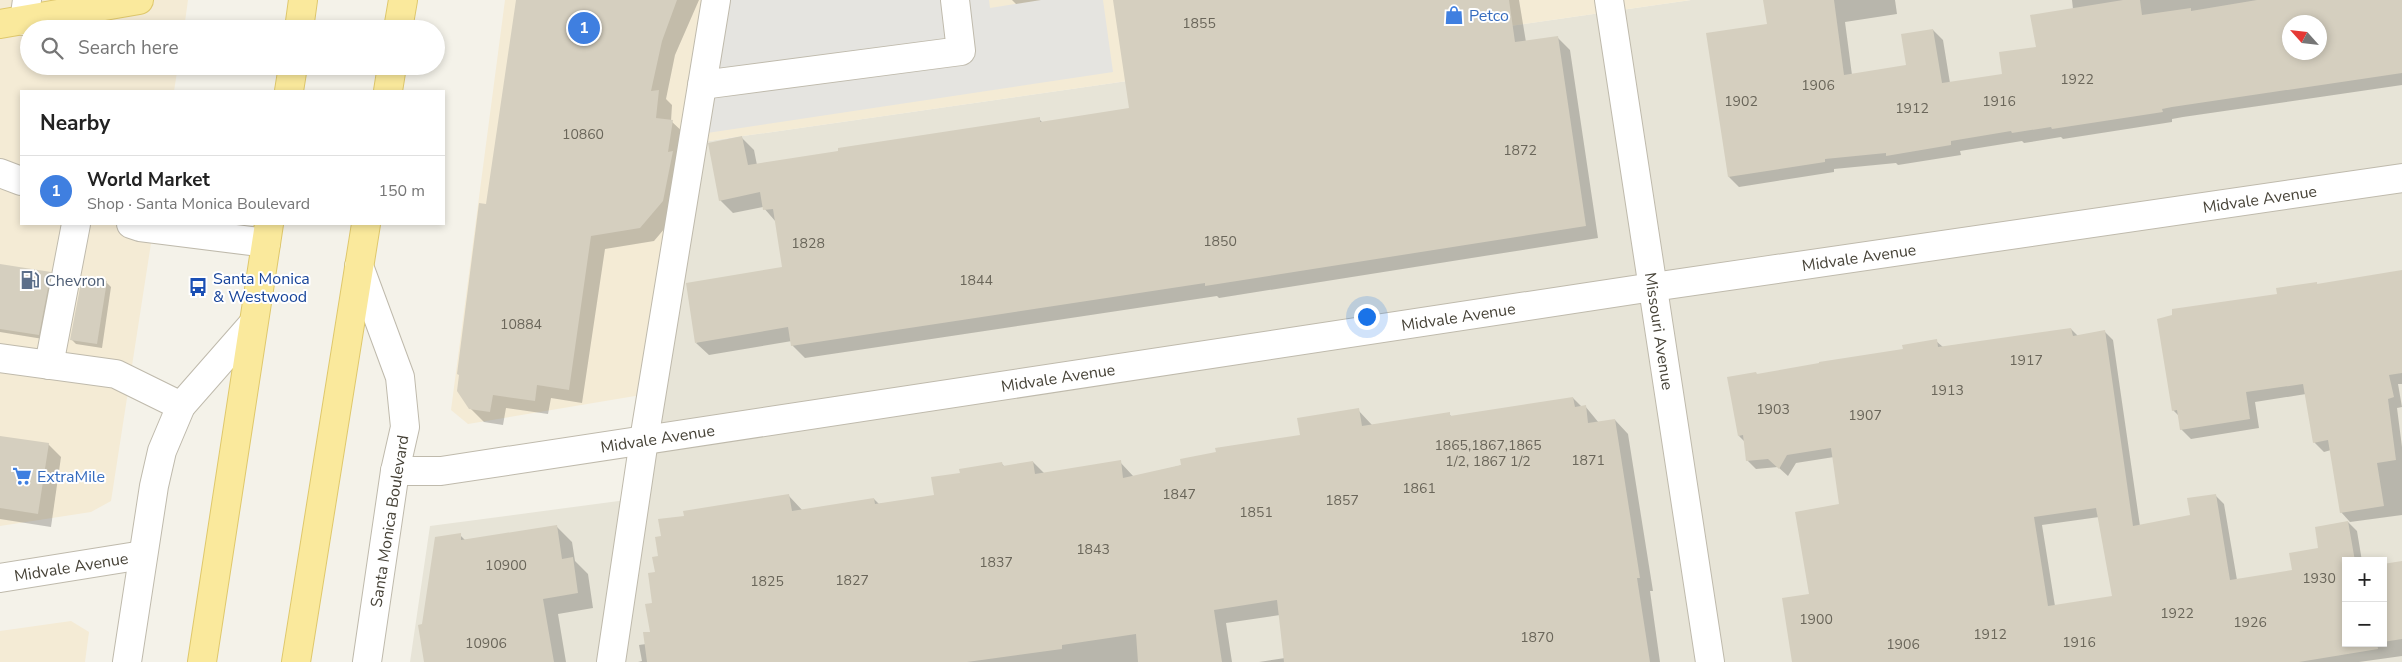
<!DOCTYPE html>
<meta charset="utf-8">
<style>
:root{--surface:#fff;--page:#f6f6f6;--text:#222;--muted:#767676;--line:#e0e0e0;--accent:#f15723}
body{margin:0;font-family:"Nunito Sans",sans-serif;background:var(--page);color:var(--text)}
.controls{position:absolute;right:15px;bottom:15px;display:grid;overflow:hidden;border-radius:0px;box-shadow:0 2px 8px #0003}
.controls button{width:45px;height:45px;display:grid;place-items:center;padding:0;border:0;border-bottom:1px solid var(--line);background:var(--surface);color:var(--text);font:25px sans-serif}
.compass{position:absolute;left:2282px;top:15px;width:45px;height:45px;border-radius:50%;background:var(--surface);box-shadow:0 2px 8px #0003;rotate:297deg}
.you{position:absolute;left:1366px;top:316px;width:18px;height:18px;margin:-12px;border:4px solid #fff;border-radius:50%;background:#1a73e8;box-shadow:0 0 0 8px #1a73e833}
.badge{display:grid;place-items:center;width:32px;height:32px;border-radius:50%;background:var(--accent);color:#fff;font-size:16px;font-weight:700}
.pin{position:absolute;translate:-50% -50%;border:2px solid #fff;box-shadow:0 1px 5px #0006}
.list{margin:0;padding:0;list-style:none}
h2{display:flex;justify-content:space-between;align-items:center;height:65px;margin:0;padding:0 20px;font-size:21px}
h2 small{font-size:16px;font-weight:400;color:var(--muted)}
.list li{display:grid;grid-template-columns:32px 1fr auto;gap:15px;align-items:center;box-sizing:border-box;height:70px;padding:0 20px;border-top:1px solid var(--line)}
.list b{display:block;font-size:19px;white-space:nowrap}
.list p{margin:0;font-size:16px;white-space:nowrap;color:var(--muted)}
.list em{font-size:16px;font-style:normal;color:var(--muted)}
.icon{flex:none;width:28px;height:28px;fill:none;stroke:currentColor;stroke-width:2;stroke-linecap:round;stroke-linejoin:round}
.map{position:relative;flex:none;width:2402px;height:662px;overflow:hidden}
.search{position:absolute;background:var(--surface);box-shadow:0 2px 8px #0003;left:20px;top:20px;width:425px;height:55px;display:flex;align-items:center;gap:12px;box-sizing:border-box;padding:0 18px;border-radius:28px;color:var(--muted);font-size:19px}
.panel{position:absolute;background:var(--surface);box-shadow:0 2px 8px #0003;left:20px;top:90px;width:425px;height:135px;border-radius:0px}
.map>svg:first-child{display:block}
.residential{fill:#e7e4d7;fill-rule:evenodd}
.commercial{fill:#f4ebd5}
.parking{fill:#e5e4e0}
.shadow{fill:#0003;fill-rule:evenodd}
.building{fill:#d5cfbf;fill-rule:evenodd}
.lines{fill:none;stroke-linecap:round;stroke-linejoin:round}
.minor-casing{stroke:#bfbaac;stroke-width:30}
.major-casing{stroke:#dfc86c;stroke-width:30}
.minor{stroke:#fff;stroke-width:28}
.major{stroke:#fae99c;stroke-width:28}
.labels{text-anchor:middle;stroke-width:4;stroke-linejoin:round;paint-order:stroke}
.number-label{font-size:14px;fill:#6a665a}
.shop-label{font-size:16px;fill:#366cbe;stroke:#fff;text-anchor:start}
.street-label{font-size:16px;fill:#474338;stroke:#fff}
.transit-label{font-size:16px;fill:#164399;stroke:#fff;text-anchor:start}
.service-label{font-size:16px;fill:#4e5e75;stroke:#fff;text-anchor:start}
</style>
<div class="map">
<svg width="2402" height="662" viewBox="0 0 2402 662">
<rect width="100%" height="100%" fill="#f4f2e9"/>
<!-- residential -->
<path class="residential" d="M1691,0H2402V662H410L430,526L649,497L702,142ZM2290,22H2320V52H2290ZM2346,561H2383V643H2346Z"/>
<!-- commercial -->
<g class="commercial">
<polygon points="0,0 188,0 184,29 29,29 29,66 178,66 174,91 21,91 21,224 154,224 111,501 91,512 0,526"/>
<polygon points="505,0 1691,0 702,142 665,391 468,424 451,410"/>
<polygon points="71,621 89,632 85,662 0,662 0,631"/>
</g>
<!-- parking -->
<polygon class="parking" points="726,0 989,0 990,8 1041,0 1103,0 1113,72 707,133"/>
<!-- shadow -->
<g class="shadow">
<polygon points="517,0 699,0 675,55 666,99 672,105 671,121 686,135 676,215 654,241 605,249 582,403 551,398 548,414 506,408 503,425 484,422 470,408 487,205"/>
<polygon points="1012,0 1041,0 1016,4"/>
<polygon points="1114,0 1519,0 1526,42 1557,37 1570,50 1598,238 1219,298 1217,296 805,358 792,345 792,341 709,355 696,343 784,268 776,222 763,207 733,213 720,200 741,137 754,150 757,165 1039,119 1043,123 1131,109"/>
<path d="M1764,0H1895L1897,14L1845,22L1852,75L1907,66L1933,30L1943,40L1950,83L2004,75L2037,48L2073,9L2072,0H2402V85L2183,117L2172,119V122L2063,139L2061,137L2024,143L2022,141L1960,151L1961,155L1898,165L1896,163L1834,169V172L1739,187L1729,177L1768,25ZM2290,22H2320V52H2290Z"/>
<polygon points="0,265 50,273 55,278 43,339 0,332"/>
<polygon points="2402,271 2402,384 2398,384 2402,407 2397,408 2402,447 2402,515 2350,522 2341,512 2331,450 2324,452 2314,442 2306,394 2255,402 2259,428 2191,439 2181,429 2179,416 2173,410 2278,295 2318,286"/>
<polygon points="106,282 111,287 102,348 76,344 71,339"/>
<path d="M2071,329L2078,336L2104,331L2113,340L2140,526L2191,516L2215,495L2224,504L2237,580L2293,571L2348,522L2357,531L2362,561H2346V643H2383V565L2402,562V656L2359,662H1793L1810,595L1841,505L1834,457L1796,463L1788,476L1778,467L1756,469L1747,460L1745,442L1739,436L1758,375L1904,350L1936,341L1943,347ZM2099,517L2114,597L2055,606L2042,525Z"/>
<polygon points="1573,398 1582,407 1585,406 1599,423 1615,420 1628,434 1653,591 1650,591 1660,662 1259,662 1285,658 1280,615 1226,623 1232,662 638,662 642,661 639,645 646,644 651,633 662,537 685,517 789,496 803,511 874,499 879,504 935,496 962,474 1002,464 1005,467 1033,462 1045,474 1120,462 1134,477 1301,436 1358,410 1372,425 1449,414 1452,417"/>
<polygon points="0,437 48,444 61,457 51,527 0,519"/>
<polygon points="557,527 572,542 575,561 588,574 593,608 558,614 566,662 425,662 423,625 460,535 465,540"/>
</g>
<!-- building -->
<g class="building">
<polygon points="516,0 677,0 662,41 651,91 659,90 656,118 673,120 668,152 673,151 663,201 640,228 591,236 569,390 537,385 535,401 493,395 490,412 469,409 457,391 459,375 457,374 479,203 486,204"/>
<polygon points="1113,0 1509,0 1515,42 1558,36 1586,226 1205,286 1205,283 791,346 788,327 695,343 686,283 782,267 773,209 763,210 760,192 719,201 708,143 742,136 748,165 838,151 838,148 1040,117 1040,122 1129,108"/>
<path d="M1763,0H1834L1844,75L1906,65L1901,34L1933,29L1942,83L2002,74L1999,52L2036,47L2030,15L2123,0H2140L2142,15L2191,8V11L2257,0H2402V73L2172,107L2162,109L2163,112L2052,129L2051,127L2012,133L2011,131L1951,141V145L1886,156V153L1825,159V162L1728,177L1706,33L1767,24ZM2290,22H2320V52H2290Z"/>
<polygon points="0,264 51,272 39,335 0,329"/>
<polygon points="2402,270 2402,373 2389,375 2394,397 2388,399 2396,460 2377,463 2384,506 2340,513 2328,440 2313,443 2303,384 2246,392 2250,419 2180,430 2177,410 2172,411 2157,319 2172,315 2172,309 2277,294 2276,288 2317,282 2317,284"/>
<polygon points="82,277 107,281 97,344 70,340"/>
<path d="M2071,328L2073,336L2105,330L2133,526L2190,515L2187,498L2216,494L2230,580L2292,570L2289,553L2318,548L2315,527L2348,521L2355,561H2346V643H2377L2378,649L2299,662H1792L1782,598L1809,594L1795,512L1839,504L1831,448L1787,455L1779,469L1768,459L1746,461L1743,435L1738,436L1727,377L1756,372L1757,374L1819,363V362L1903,349L1902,345L1937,339L1938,347ZM2096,508L2112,596L2048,606L2034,517Z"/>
<polygon points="1573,397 1575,407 1586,405 1588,423 1615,419 1640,578 1637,578 1650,662 1284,662 1277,600 1214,610 1222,662 1138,662 1136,634 1062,645 1062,649 967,662 647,662 643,632 650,632 645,604 652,603 648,573 655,572 652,557 658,556 655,537 661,536 658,519 684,516 683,511 789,494 792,511 874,498 875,504 934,495 931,477 960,473 959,469 1002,462 1003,466 1033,461 1035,474 1121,460 1123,478 1181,465 1180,459 1216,452 1215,448 1300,435 1297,418 1359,408 1362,426 1450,412 1450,416"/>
<polygon points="0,436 49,443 38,514 0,508"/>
<polygon points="557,525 562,559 573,557 578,593 543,599 554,662 424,662 418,625 422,624 435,537 461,533 461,540"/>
<polygon points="2402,561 2402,639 2383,642 2383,564"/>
</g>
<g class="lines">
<!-- minor casing -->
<g class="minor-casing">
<g id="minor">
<path id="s1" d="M1609,0L1710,662"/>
<polyline points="24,21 27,0"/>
<polyline points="702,85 961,51 955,0"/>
<polyline points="0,173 21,181"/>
<polyline points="131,224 140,227 266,243"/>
<polyline points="359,266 400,377 405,427 395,471 367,662"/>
<polyline points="0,358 116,374 181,406"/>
<polyline points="49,365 76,224"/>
<path id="s2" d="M395,471H441L1653,287L2402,178"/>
<path id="s3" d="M0,578L143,555"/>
<polyline points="127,662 154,486 162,451 181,406 252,325"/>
<polyline points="611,662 644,440 716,0"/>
</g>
</g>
<!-- major casing -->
<g class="major-casing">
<g id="major">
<polyline points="0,24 139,0"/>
<polyline points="299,29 303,0"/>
<polyline points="398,29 403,0"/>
<polyline points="289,91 293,66"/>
<polyline points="388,91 392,66"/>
<polyline points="202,662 269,224"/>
<polyline points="296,662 366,224"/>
</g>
</g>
<!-- minor -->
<use href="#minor" class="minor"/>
<!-- major -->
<use href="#major" class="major"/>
</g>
<!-- icons -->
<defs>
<g id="shop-bare" transform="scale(1.5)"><path d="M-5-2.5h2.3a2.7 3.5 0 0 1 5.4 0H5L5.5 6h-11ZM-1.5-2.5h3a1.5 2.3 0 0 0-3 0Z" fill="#3f7fe0" stroke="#fff" stroke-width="2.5" paint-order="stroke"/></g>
<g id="fuel-bare" transform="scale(1.5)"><path d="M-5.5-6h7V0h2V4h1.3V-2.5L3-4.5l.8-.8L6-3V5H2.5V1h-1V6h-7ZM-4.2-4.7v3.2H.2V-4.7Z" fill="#5c6f8a" stroke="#fff" stroke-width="2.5" paint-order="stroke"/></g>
<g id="bus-bare" transform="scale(1.5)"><path d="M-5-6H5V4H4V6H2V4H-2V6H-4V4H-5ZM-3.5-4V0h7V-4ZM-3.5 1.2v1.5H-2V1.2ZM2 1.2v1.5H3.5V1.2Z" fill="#1a4fb4" stroke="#fff" stroke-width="2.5" paint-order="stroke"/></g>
<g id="supermarket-bare" transform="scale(1.5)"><path d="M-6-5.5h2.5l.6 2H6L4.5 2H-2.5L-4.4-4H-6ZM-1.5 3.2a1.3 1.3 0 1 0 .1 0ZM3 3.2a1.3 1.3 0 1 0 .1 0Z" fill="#3f7fe0" stroke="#fff" stroke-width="2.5" paint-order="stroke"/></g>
</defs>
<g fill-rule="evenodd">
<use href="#shop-bare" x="1454" y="15"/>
<use href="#fuel-bare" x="30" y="280"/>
<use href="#bus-bare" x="198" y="287"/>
<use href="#supermarket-bare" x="22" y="476"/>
</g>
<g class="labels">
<!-- number labels -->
<g class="number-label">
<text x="1199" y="28">1855</text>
<text x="2077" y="84">1922</text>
<text x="1818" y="90">1906</text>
<text x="1741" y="106">1902</text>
<text x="1999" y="106">1916</text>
<text x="1912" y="113">1912</text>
<text x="583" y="139">10860</text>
<text x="1520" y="155">1872</text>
<text x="1220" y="246">1850</text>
<text x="808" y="248">1828</text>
<text x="976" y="285">1844</text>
<text x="521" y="329">10884</text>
<text x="2026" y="365">1917</text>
<text x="1947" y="395">1913</text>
<text x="1773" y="414">1903</text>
<text x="1865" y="420">1907</text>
<text x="1488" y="450">1865,1867,1865<tspan x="1488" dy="16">1/2, 1867 1/2</tspan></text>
<text x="1588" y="465">1871</text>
<text x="1419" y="493">1861</text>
<text x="1179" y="499">1847</text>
<text x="1342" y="505">1857</text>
<text x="1256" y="517">1851</text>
<text x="1093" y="554">1843</text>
<text x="996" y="567">1837</text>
<text x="506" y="570">10900</text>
<text x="2319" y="583">1930</text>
<text x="852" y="585">1827</text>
<text x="767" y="586">1825</text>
<text x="2177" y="618">1922</text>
<text x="1816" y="624">1900</text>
<text x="2250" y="627">1926</text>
<text x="1990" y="639">1912</text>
<text x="1537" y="642">1870</text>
<text x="2079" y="647">1916</text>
<text x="486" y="648">10906</text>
<text x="1903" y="649">1906</text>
</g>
<!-- shop labels -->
<g class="shop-label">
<text x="1469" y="21">Petco</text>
<text x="37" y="482">ExtraMile</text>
</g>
<!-- street labels -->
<g class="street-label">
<text dy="6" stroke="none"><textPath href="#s2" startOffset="1885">Midvale Avenue</textPath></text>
<text dy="6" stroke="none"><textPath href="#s2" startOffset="1480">Midvale Avenue</textPath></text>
<text dy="6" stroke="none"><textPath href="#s2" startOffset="1075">Midvale Avenue</textPath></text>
<text dy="6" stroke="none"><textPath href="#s1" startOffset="335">Missouri Avenue</textPath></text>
<text dy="6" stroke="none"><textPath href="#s2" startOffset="670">Midvale Avenue</textPath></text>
<text dy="6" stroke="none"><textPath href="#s2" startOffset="265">Midvale Avenue</textPath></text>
<text transform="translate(389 521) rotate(-81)" y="6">Santa Monica Boulevard</text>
<text dy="6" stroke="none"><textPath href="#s3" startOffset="72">Midvale Avenue</textPath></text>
</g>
<!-- transit labels -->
<g class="transit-label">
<text x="213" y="284">Santa Monica<tspan x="213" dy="18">&amp; Westwood</tspan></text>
</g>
<!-- service labels -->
<g class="service-label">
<text x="45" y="286">Chevron</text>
</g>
</g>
</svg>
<div class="controls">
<button>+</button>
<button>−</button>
</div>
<svg class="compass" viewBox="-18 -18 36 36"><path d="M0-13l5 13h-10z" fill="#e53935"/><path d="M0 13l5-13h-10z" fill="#767676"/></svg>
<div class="you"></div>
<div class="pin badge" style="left:584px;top:28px;background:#3f7fe0">1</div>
<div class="search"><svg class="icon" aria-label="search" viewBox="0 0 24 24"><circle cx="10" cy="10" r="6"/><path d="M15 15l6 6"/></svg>Search here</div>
<section class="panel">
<h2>Nearby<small></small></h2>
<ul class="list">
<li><span class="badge" style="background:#3f7fe0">1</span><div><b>World Market</b><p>Shop · Santa Monica Boulevard</p></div><em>150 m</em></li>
</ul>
</section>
</div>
